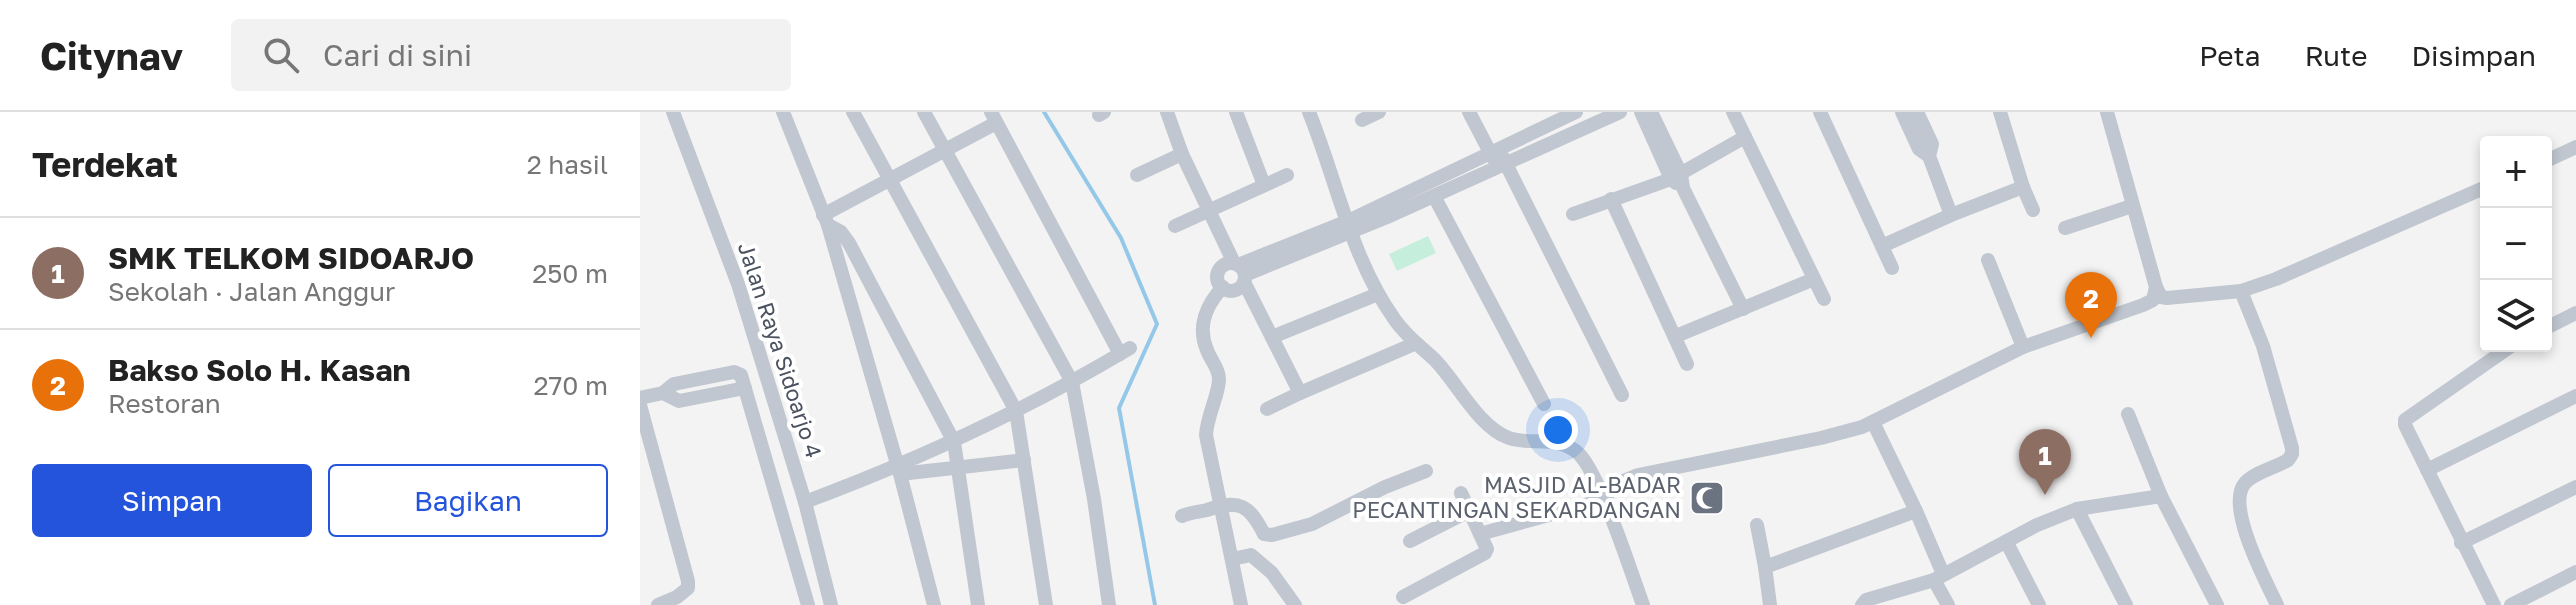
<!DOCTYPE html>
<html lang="id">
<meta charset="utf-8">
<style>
:root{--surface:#fff;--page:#f2f2f2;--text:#222;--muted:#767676;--line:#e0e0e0;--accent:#2554dc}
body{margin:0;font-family:"Golos Text",sans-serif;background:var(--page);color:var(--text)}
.controls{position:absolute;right:24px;top:24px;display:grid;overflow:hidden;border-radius:8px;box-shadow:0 4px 12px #0003}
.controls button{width:72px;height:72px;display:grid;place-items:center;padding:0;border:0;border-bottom:2px solid var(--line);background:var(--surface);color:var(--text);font:40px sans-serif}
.you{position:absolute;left:918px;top:318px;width:28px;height:28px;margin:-20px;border:6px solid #fff;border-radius:50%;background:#1a73e8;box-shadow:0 0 0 12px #1a73e833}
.badge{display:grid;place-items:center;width:52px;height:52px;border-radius:50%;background:var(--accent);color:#fff;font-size:26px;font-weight:700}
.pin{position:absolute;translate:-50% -66px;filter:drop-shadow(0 2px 4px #0008)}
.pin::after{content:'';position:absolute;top:42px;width:28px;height:24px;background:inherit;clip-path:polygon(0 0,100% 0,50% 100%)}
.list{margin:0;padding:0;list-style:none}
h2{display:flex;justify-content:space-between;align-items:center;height:104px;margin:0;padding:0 32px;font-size:34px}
h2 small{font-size:26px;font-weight:400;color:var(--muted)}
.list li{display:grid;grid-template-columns:52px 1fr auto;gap:24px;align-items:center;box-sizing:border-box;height:112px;padding:0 32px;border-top:2px solid var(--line)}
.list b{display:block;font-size:30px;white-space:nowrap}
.list p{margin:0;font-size:26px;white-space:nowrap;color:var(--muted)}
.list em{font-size:26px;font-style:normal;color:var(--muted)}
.actions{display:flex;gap:16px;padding:24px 32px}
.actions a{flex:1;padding:18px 0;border:2px solid var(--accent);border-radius:8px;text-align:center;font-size:28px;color:var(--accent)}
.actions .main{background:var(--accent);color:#fff}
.icon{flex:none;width:44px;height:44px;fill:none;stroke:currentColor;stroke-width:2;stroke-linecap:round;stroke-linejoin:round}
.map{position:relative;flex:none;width:1936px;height:493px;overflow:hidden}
header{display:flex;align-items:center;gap:48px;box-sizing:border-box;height:112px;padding:0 40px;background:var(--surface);border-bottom:2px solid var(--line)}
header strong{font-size:38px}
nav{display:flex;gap:44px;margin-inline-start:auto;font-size:28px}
.search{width:560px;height:72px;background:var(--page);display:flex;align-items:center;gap:20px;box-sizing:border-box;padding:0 28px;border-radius:8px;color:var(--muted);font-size:30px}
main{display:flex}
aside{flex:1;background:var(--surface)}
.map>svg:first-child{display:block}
.green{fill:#c5eedc}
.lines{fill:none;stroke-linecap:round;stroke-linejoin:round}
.stream{stroke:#95c8e8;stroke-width:4}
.minor{stroke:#c1c7d0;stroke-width:14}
.labels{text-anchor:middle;stroke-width:8;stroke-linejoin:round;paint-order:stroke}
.street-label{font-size:22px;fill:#4b525f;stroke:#fff}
.worship-label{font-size:22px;fill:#5b616d;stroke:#fff;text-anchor:end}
</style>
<header>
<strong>Citynav</strong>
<div class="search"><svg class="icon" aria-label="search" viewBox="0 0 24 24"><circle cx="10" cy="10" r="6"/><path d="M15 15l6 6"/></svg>Cari di sini</div>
<nav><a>Peta</a><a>Rute</a><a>Disimpan</a></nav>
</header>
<main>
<aside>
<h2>Terdekat<small>2 hasil</small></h2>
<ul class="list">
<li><span class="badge" style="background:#8d6e63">1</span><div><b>SMK TELKOM SIDOARJO</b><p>Sekolah · Jalan Anggur</p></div><em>250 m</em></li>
<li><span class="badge" style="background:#e8710a">2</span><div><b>Bakso Solo H. Kasan</b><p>Restoran</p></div><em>270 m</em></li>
</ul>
<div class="actions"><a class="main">Simpan</a><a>Bagikan</a></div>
</aside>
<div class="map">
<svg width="1936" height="493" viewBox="0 0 1936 493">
<rect width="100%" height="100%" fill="#f4f3f3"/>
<!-- green -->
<polygon class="green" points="788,124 796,141 757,159 749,142"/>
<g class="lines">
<!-- stream -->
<polyline class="stream" points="404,0 481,126 517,212 479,296 515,493"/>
<!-- minor -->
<g class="minor">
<polyline points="33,0 98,172 165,390 191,493"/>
<polyline points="143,0 188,113 260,362 294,493"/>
<polyline points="213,0 376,299 406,493"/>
<polyline points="284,0 432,270 454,387 469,493"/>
<polyline points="351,0 480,242"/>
<polyline points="527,0 542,42 594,151"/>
<polyline points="596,0 624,73"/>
<path d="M669,0C697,69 711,147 755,208C766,224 780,234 794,247C817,270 838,315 869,326C892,334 918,322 939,342C960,363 991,460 1003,493"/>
<polyline points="829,0 853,46"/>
<polyline points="1001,0 1031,67 1036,71"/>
<polyline points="1011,0 1041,62 1043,76 1103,197"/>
<polyline points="1093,0 1184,187"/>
<polyline points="1180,0 1252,156"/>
<polyline points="1262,0 1279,37 1289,44"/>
<polyline points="1277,0 1292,32 1289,44 1311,103"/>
<polyline points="1360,0 1383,75 1393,98"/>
<polyline points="1467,0 1516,175 1521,185 1527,186 1601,179 1636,167 1846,75"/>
<polyline points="459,3 464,0"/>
<polyline points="722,8 739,0"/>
<polyline points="862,44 982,283"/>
<polyline points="1906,49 1936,35"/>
<polyline points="497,63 542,42"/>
<polyline points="794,84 904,292"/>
<polyline points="971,87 1047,252"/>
<polyline points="933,102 1031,67 1105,25"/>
<polyline points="183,103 356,11"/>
<polyline points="188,113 201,120 209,131 314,330 338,493"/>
<polyline points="535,114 647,63"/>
<polyline points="1425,116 1492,94"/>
<polyline points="1242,134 1311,103 1383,75"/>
<polyline points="1348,148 1383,235"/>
<circle cx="591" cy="165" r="14"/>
<polyline points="598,153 708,109 936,0"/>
<polyline points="605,163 747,105 980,0"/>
<polyline points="604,170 660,281"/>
<path d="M583,175C566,193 557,215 567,238C571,249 579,256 579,267C579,283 567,303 566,323L601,493"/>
<path d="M1601,179L1623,234L1652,336V342L1648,348C1635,356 1615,360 1605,371C1585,394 1626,469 1637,493"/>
<polyline points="1906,216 1936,201"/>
<polyline points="1036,224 1174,167"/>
<polyline points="632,225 738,182"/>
<polyline points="23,281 39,289 105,276"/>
<polyline points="0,286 23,281 34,272 94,260 101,263 168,493"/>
<polyline points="0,293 48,469 48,476 37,485 18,493"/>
<polyline points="627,297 660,281 774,232"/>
<polyline points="1488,302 1521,384 1577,493"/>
<polyline points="1233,310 1276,399 1303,462"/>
<polyline points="1787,358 1936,284"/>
<polyline points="260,362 384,348"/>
<polyline points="821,381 840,422"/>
<path d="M165,390C278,348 386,298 490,236"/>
<polyline points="1437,397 1486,493"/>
<path d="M542,404C551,400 559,400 567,398C600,387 609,393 624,422L632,423L672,412L745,375L786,359"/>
<polyline points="1117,413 1125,455 1276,399"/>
<polyline points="770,429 829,399"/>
<polyline points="1367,431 1399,493"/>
<polyline points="1821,431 1936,375"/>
<polyline points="592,447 611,443 632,461 655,493"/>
<polyline points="1125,455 1130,493"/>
<polyline points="1294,468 1308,493"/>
<polyline points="763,485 845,441 847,437 840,422 963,388 976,372 998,363 1181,326 1222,315 1383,235 1503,193 1513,188 1516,175"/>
<polyline points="1222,493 1226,488 1294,468 1397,413 1437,397 1521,384"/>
<polyline points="1854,493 1765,313 1765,308 1871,234"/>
<polyline points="1871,493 1936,460"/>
</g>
</g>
<!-- icons -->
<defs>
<g id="mosque-square" transform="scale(1.8)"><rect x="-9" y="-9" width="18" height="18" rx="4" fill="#6b7280" stroke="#fff"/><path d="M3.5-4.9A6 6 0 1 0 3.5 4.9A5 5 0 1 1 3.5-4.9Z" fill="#fff"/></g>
</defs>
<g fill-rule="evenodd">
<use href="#mosque-square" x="1067" y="386"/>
</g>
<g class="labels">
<!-- street labels -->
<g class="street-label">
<text transform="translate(140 238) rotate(72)" y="8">Jalan Raya Sidoarjo 4</text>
</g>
<!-- worship labels -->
<g class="worship-label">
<text x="1041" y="381">MASJID AL-BADAR<tspan x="1041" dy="25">PECANTINGAN SEKARDANGAN</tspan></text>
</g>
</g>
</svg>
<div class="controls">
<button>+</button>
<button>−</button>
<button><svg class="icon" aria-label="layers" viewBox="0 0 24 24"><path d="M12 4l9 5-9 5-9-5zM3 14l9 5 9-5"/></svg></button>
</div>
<div class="you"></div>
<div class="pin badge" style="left:1405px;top:383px;background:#8d6e63">1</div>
<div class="pin badge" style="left:1451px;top:226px;background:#e8710a">2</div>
</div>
</main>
